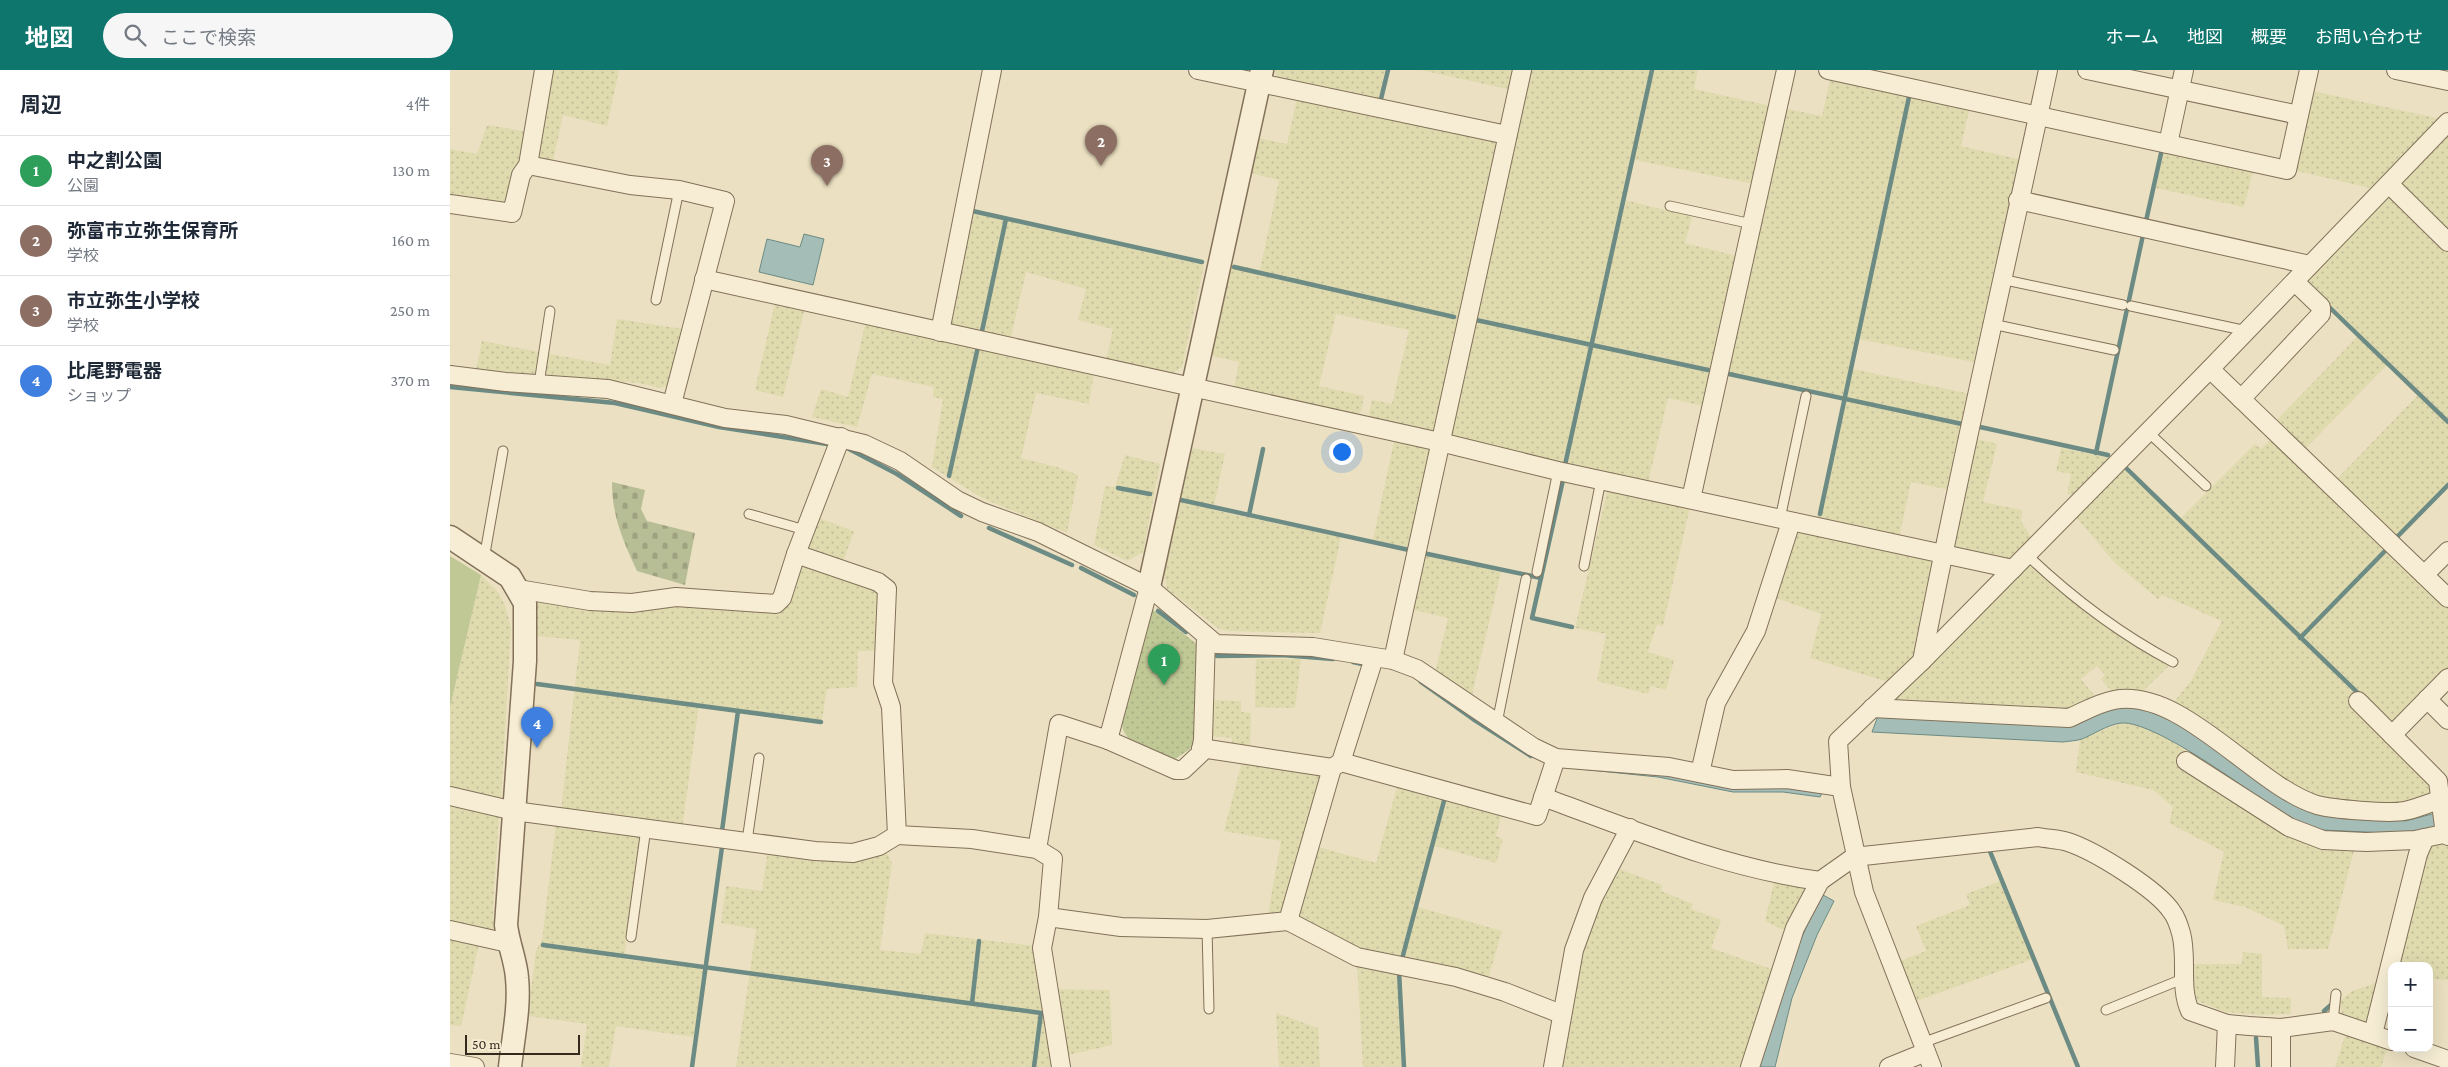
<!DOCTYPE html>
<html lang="ja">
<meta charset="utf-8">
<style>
:root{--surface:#fff;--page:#f6f6f7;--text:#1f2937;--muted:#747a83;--line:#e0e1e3;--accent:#0f766e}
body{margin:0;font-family:"Crimson Pro","Noto Sans JP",serif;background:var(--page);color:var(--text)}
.controls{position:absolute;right:15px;bottom:15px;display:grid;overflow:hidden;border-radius:10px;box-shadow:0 5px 20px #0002}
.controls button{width:45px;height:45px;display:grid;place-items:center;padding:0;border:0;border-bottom:1px solid var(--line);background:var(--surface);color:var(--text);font:25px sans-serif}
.scale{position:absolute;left:15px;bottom:12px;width:115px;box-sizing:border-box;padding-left:5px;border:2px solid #34291d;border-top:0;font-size:14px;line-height:18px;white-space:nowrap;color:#34291d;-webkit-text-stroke:4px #f3ead0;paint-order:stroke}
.you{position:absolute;left:891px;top:381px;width:18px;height:18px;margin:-12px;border:4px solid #fff;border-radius:50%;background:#1a73e8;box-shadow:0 0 0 8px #1a73e833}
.badge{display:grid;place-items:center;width:32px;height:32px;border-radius:50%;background:var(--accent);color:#fff;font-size:16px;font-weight:700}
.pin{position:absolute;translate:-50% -41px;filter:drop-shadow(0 1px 2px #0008)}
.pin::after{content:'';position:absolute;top:26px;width:18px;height:15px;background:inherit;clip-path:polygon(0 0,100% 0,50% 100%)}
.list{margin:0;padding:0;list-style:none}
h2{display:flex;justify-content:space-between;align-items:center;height:65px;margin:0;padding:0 20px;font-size:21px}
h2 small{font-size:16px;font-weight:400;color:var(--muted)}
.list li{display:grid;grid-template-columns:32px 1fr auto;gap:15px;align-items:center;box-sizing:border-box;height:70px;padding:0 20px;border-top:1px solid var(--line)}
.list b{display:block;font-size:19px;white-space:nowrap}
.list p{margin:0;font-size:16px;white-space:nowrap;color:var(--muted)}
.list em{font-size:16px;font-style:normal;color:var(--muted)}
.icon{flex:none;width:28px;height:28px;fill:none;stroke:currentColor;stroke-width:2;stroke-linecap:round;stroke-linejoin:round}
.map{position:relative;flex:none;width:1998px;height:997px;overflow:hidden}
header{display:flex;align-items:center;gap:30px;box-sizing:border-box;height:70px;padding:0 25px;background:var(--accent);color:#fff}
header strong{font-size:24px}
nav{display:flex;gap:28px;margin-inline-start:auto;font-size:18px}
.search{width:350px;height:45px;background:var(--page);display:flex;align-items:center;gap:12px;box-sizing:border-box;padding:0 18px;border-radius:28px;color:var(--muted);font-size:19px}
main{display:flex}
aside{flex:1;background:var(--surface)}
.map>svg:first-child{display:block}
.farmland{fill:url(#farmland-dots)}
.grass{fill:#c0c896}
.cemetery{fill:url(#cemetery-stones)}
.park{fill:url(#park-dots)}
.water{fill:#a4beb7;stroke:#6c8b84}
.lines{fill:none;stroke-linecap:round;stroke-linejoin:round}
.stream{stroke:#6c8b84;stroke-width:4.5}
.service-casing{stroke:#83715a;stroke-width:11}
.minor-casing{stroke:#83715a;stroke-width:20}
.tertiary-casing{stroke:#83715a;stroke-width:25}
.service{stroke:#f6edd4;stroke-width:9}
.minor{stroke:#f6edd4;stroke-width:18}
.tertiary{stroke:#f6edd4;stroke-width:22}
</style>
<header>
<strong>地図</strong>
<div class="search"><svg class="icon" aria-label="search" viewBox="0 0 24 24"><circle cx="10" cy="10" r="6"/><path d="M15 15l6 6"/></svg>ここで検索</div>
<nav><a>ホーム</a><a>地図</a><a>概要</a><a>お問い合わせ</a></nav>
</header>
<main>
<aside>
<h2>周辺<small>4件</small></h2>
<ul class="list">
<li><span class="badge" style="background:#2e9e5b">1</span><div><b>中之割公園</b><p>公園</p></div><em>130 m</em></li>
<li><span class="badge" style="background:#8d6e63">2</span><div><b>弥富市立弥生保育所</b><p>学校</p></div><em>160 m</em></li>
<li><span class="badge" style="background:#8d6e63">3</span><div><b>市立弥生小学校</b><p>学校</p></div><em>250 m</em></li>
<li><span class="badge" style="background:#3f7fe0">4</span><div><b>比尾野電器</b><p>ショップ</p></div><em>370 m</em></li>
</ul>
</aside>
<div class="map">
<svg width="1998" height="997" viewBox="0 0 1998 997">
<defs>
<pattern id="farmland-dots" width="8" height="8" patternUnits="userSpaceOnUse" patternTransform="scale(1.25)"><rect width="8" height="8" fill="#e0daaf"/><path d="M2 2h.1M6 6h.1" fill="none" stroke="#c1bb96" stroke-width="1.8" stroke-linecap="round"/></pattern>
<pattern id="cemetery-stones" width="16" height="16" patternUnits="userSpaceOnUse" patternTransform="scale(1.25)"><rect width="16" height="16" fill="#b7bd95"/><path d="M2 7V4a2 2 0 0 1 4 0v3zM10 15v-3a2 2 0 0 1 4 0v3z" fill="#9ea280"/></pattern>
<pattern id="park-dots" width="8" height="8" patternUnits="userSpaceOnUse" patternTransform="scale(1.25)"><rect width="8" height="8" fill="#c0c896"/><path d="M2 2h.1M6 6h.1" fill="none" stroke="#a6ac81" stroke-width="1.8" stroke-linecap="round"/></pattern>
</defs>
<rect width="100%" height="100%" fill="#ebe0c1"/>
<!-- farmland -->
<g class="farmland">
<polygon points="97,0 169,0 157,56 113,45 102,95 87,92"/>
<polygon points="824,0 935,0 929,31 829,10"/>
<polygon points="971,0 1066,0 1062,20"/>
<polygon points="1076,0 1248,0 1244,19 1321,36 1304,114 1185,90 1175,130 1242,147 1235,173 1287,186 1253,336 1218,328 1198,413 1003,371 997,363"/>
<polygon points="1381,6 1520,36 1511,76 1572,90 1528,293 1409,269 1403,299 1520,324 1500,420 1461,412 1449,468 1366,450 1393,330 1274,305 1332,38 1372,46"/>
<polygon points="1858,20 1991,49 1924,119 1843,100"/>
<polygon points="847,28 1043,69 1048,77 989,360 982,364 922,350 919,344 922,330 942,334 959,260 886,244 869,316 914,326 911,341 906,347 784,318 789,292 758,285 779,193 810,200 829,110 800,103 808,68 837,74"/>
<polygon points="37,55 79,62 60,140 0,131 0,79 27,84"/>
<polygon points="1998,59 1998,167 1948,111"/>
<polygon points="1714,79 1804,97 1794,137 1706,118"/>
<polygon points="1935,125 1942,125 1998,177 1998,417 1946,470 1885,411 1970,323 1939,293 1854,380 1824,353 1910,264 1854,208"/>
<polygon points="518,142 754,195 732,297 719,306 656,291 663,259 628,250 636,219 576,202 560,271 498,258"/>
<polygon points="325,233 355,238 333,327 305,320"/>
<polygon points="167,249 234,259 220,315 210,318 189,313 26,299 32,271 160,295"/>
<polygon points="416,251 644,302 639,334 586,323 571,388 607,397 628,405 617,463 534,429 482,397 493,329 483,327 484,317 422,304 407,357 362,347 371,319 398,327"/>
<polygon points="945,367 978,374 982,382 961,478 923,470"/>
<polygon points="1523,368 1547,374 1533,432 1572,440 1571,451 1582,469 1566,486 1554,489 1507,479 1502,471"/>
<polygon points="1822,368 1998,537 1998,598 1936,663 1984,711 1981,724 1949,737 1870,732 1720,637 1741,611 1772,551 1712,525 1708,529 1665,493 1625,446 1674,394 1731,448 1805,374 1811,379"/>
<polygon points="742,378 775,384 763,440 891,467 870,563 780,561 769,559 717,519 713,500"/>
<polygon points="1611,378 1660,388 1625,426 1617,424 1621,404 1606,401"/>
<polygon points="675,385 710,394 693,482 677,491 644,475 655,416 665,417"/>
<polygon points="1158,418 1240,437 1213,556 1207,554 1198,582 1224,590 1216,620 1201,616 1198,624 1147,611 1156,564 1125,558"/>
<polygon points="363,446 404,461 393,492 353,483"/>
<polygon points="1354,459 1478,486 1484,500 1469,574 1458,598 1441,613 1360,588 1371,544 1320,526 1340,463"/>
<polygon points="972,484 1051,502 1021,629 985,603 998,548 960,539"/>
<polygon points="350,489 431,518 430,581 408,581 407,617 377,619 372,650 249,634 232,759 111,741 130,570 86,566 87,526 325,537"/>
<polygon points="1574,495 1582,497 1658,559 1721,594 1687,627 1665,626 1651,609 1655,605 1647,596 1631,609 1649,631 1624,642 1449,635 1446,629"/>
<polygon points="31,505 48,522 56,538 61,558 51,730 0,719 0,637"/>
<polygon points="806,589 851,589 845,638 805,637"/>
<polygon points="760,630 791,631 791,642 801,643 800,679 781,677 782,668 759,666"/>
<polygon points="1671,653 1684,654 1703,660 1740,683 1733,693 1905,777 1878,879 1838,879 1834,856 1795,837 1763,830 1774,782 1719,753 1723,737 1703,720 1626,702 1630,669"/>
<polygon points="792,691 868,702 871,707 836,841 817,850 831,771 774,761"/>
<polygon points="949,710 1053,740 1046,766 1053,769 1046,793 985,776 968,837 1052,861 1037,912 906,882 845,846 865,776 926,793"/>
<polygon points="0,733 49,745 43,836 43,866 0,856"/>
<polygon points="106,753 191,764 174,889 254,898 244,967 166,956 159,997 131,997 137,954 78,946 86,881 92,870"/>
<polygon points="1984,771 1998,773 1998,910 1979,909 1979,896 1943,896 1971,783"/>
<polygon points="434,778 442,793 430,880 471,884 475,863 584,876 604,997 286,997 306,859 271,853 276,816 312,821 318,779"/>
<polygon points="1164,797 1212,815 1211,821 1243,834 1241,839 1271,850 1261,878 1327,901 1292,997 1109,997 1129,880"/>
<polygon points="1325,808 1361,813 1340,863 1315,851"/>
<polygon points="1550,811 1583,889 1464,932 1448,892 1476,881 1466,856 1520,835 1516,824"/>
<polygon points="0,862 30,869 11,956 0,955"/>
<polygon points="1793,882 1812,884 1812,927 1841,928 1841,944 1811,945 1776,942 1745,930 1742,926 1743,894 1792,894"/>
<polygon points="907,892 950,901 956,997 913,997"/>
<polygon points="1929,912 1923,956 1892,948 1890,931 1902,921"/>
<polygon points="604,919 660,920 662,975 614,986"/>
<polygon points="826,943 868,958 870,997 829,997"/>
<polygon points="1896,963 1938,977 1931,997 1885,997"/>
</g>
<!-- grass -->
<polygon class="grass" points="0,486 31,505 0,637"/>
<!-- cemetery -->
<path class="cemetery" d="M162,412L195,420L191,439L197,451L245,463L235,515L187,501C173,470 162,447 162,412Z"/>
<!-- park -->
<path class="park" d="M702,539L748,575L745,666L740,679L725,689C708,684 674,675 672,655Z"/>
<!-- water -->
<g class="water">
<polygon points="354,164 374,169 363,215 309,202 317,169 350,177"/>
<path d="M1672,636L1704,640L1728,652L1845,732L1955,751L1998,740V754L1958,764L1873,760L1843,751C1810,729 1706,650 1671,653C1657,655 1644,664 1632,669C1626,671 1619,671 1613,672L1422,662L1428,646Z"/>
<polygon points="1115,693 1337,717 1373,721 1370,727 1333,722 1283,722 1208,707 1110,697"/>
<path d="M1373,825L1384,831L1367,865L1342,928L1325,997H1307C1326,939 1342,878 1373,825Z"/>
</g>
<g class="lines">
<!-- stream -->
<g class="stream">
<polyline points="931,29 938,0"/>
<polyline points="518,140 752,192"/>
<polyline points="1696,151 1712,79"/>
<polyline points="784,197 1004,247"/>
<polyline points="1875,233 1998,352"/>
<polyline points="1026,250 1258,300"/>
<polyline points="532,261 556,149"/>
<polyline points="1279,304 1512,354"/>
<polyline points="0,317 165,333 269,357 377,374"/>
<polyline points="1530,357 1658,385"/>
<polyline points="399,379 447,404 511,446"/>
<polyline points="1646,383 1693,165"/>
<polyline points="1115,395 1202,0"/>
<polyline points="1675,397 1911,626"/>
<polyline points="499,406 528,277"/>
<polyline points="1113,410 1082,548 1122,557"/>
<polyline points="668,418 700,424"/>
<polyline points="731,430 959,480"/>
<polyline points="1370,444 1459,27"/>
<polyline points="799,445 813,379"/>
<polyline points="539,458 622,495"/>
<polyline points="1947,467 1998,415"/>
<polyline points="973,483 1091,508"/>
<polyline points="631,498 684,525"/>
<polyline points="708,541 736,562"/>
<polyline points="1850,568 1934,482"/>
<polyline points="767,586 832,585 883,589"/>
<polyline points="903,592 912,594"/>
<polyline points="971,612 1023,649 1081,686"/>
<polyline points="87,614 371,652"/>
<polyline points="272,761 288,641"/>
<polyline points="1539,779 1628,997"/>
<polyline points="93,875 591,943 584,997"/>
<polyline points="952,889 995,727"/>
<polyline points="949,901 954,997"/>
<polyline points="522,933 529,871"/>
<polyline points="1874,941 1882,934"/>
<polyline points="1806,968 1808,997"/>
<polyline points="242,997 272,777"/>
</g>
<!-- service casing -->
<g class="service-casing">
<g id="service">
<polyline points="1220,136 1302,154"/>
<polyline points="1551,209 1673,235"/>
<polyline points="206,230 229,120"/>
<polyline points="1681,236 1797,261"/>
<polyline points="1542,254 1664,280"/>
<polyline points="89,314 100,241"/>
<polyline points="1698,362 1756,416"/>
<polyline points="299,444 355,460"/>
<polyline points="1330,449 1356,326"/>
<path d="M1576,484C1621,527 1668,563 1723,592"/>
<polyline points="34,489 53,381"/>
<polyline points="1134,496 1151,410"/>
<polyline points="1087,502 1108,401"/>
<polyline points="1047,653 1076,509"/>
<polyline points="297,771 309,688"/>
<polyline points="757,859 759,939"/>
<polyline points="181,867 196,758"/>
<polyline points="1656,940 1735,908"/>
<polyline points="1883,951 1886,924"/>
<polyline points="1472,973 1596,928"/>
</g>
</g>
<!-- minor casing -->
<g class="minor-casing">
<g id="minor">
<polyline points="748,0 1057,65"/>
<polyline points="1378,0 1837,100 1859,0"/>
<polyline points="1637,0 1849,45"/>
<polyline points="1946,0 1998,11"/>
<polyline points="1718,74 1734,0"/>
<polyline points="78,95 180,115 229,120 275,131 222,334"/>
<polyline points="1939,114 1998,172"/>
<polyline points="1568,130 1860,195"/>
<polyline points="0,134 62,143 71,105 78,95 94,0"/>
<polyline points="254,209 990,372 1108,401 1563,499"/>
<polyline points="490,262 542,0"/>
<polyline points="1760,299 1998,528"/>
<polyline points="0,305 56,312 158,319 275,348 336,355 414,374 450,391 507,430 532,442 588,462 699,517 766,574 863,577 943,590 967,599 1083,677 1106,688 1219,697 1283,710 1337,709 1391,717"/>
<polyline points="1791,329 1871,244 1871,237 1845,212"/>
<polyline points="1241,429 1336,0"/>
<polyline points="346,484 428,512 437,519 433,613 441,637 447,765"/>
<polyline points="1974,505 1998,481"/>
<polyline points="68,519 140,531 182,533 226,527 326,534 332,528 346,484 391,367"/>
<polyline points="943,590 1072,0"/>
<path d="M1472,591C1510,393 1556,197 1598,0"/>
<polyline points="1977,629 1998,650"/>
<polyline points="1908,631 1988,711 1995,764 1998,766"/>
<path d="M1422,638L1619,648C1633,642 1648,633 1664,630C1732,617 1805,716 1867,735C1882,739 1938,744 1954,741C1966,739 1978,733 1990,730"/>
<polyline points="1942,665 1998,608"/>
<polyline points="658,670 726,700 733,700 751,683 753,669 756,566"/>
<polyline points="751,678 882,698"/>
<polyline points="1736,691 1839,757 1873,770 1916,772 1965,770 1998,763"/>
<polyline points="891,692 1087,746 1106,688"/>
<polyline points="1250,703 1266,633 1306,561 1341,452"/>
<polyline points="0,726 64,741 365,781 403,783 429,776 447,765 522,769 587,779 603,789 598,847 592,878 611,997"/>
<path d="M1093,727C1184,760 1274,798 1370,811"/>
<polyline points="587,779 609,654 658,670 699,517"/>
<polyline points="598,847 671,857 757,859 838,851 882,698 891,692 924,588"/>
<polyline points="838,851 907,887 1006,907 1055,922 1111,944"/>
<polyline points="0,860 58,873"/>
<polyline points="1831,958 1831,997"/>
<polyline points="1923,964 1968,784 1975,768"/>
<polyline points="1964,978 1998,990"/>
<polyline points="0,993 25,997"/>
<polyline points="1103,997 1124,880 1143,828 1180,758"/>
<path d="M1300,997L1345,858L1370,811L1404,787L1588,767C1598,769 1609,769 1618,772C1645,781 1707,819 1722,842C1726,847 1729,856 1731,863C1738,888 1729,917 1740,941L1777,954L1799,956L1831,958L1883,951L1942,971"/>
<polyline points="1439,997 1476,982"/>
<polyline points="1482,997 1414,822 1391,717 1388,671 1472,591 1760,299 1998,52"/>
<polyline points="1775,997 1777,954"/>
</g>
</g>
<!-- tertiary casing -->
<g class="tertiary-casing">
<g id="tertiary">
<path d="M0,467L60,507L75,533V591L56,855C58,873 66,891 67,908C70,937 63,968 60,997"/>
<polyline points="699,517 812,0"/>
</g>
</g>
<!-- service -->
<use href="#service" class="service"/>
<!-- minor -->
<use href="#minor" class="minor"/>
<!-- tertiary -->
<use href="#tertiary" class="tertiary"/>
</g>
</svg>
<div class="controls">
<button>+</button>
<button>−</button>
</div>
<div class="scale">50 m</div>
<div class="you"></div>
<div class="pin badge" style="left:714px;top:615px;background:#2e9e5b">1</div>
<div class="pin badge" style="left:651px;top:96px;background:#8d6e63">2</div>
<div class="pin badge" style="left:377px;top:116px;background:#8d6e63">3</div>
<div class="pin badge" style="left:87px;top:678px;background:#3f7fe0">4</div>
</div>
</main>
